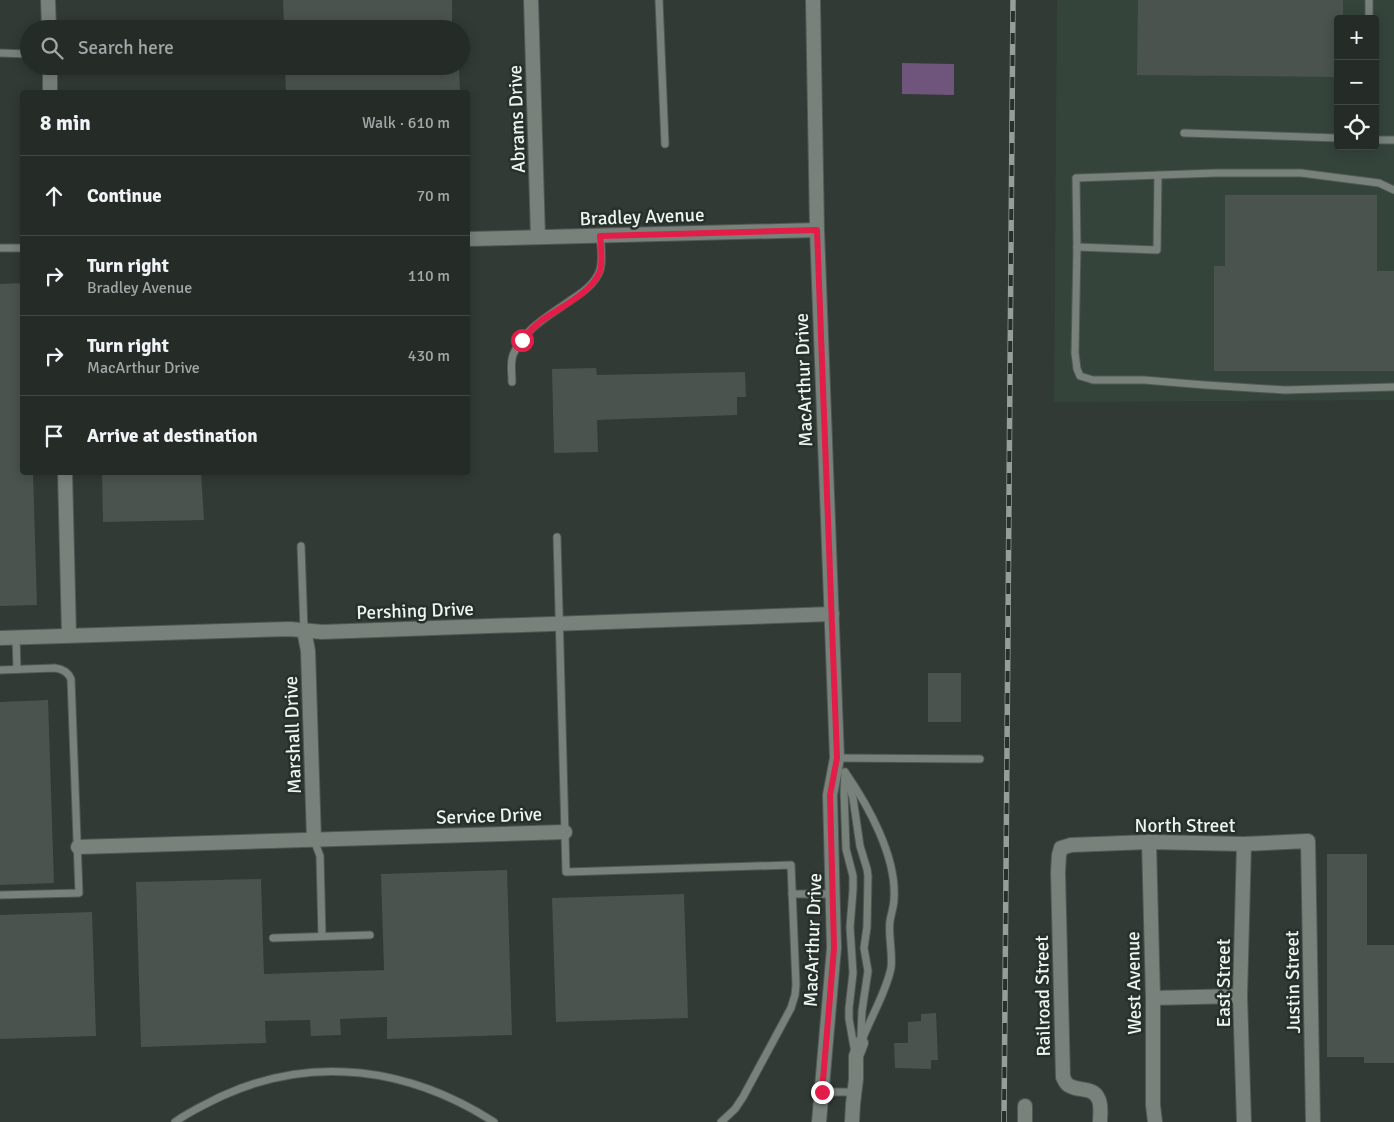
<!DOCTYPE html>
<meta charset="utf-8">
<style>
:root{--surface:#252c28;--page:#313834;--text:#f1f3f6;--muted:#a3a7a8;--line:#424845}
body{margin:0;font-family:Signika,sans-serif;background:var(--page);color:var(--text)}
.controls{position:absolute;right:15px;top:15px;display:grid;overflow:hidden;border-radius:5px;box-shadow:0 2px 12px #0003}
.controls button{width:45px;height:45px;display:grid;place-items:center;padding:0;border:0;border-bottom:1px solid var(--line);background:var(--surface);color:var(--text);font:25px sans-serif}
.stop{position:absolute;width:15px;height:15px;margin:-11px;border:4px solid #e11d48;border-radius:50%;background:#fff}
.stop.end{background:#e11d48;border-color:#fff;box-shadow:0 1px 5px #0008}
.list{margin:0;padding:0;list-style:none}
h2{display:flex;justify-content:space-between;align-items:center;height:65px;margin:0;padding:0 20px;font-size:21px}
h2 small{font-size:16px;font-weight:400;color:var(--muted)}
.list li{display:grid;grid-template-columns:32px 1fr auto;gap:15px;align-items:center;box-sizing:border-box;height:80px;padding:0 20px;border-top:1px solid var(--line)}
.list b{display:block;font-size:19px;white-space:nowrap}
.list p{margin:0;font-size:16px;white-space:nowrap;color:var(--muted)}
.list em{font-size:16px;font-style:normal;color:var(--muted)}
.icon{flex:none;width:28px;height:28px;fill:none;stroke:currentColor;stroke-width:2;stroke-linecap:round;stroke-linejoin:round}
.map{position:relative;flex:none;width:1394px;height:1122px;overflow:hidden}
.search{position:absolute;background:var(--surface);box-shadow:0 2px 12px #0003;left:20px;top:20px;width:450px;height:55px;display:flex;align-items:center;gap:12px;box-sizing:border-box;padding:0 18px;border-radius:28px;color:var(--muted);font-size:19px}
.panel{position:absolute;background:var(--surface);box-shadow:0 2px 12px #0003;left:20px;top:90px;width:450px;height:385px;border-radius:5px}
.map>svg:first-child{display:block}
.built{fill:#34443b;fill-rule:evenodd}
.green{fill:#6f547b}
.building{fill:#4a534e}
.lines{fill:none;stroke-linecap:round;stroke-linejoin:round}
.service-casing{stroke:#505854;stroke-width:9}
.minor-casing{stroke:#505854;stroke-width:16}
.service{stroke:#78827b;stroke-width:7}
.minor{stroke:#78827b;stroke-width:14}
.rail-casing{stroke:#979e9a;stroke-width:5.5}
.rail{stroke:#27302b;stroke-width:4;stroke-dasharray:11;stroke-linecap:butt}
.route{stroke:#e11d48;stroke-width:6}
.labels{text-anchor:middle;stroke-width:5;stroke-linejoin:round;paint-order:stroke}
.street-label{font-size:19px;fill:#eef4f0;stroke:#27302b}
</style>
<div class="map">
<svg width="1394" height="1122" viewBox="0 0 1394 1122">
<rect width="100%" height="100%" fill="#313a35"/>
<!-- built -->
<path class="built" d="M1057,0H1394V400L1054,402ZM1338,19H1375V146H1338Z"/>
<!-- green -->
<polygon class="green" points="902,63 954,64 954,95 902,94"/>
<!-- building -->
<g class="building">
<polygon points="283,0 452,0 452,29 284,29"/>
<polygon points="1138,0 1343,0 1343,19 1338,19 1338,77 1137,75"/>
<polygon points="285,66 459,66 460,92 286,92"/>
<polygon points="1225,195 1377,195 1377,271 1394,271 1394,371 1214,371 1214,266 1225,266"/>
<polygon points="22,283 22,472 33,472 37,605 0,606 0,284"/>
<polygon points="596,368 597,375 745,372 746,397 737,397 737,415 597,420 598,452 554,453 552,369"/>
<polygon points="102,472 201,472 204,520 103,522"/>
<rect x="928" y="673" width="33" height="49"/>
<polygon points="48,700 54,883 0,885 0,702"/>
<polygon points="1327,854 1367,854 1367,945 1394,945 1394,1063 1364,1063 1364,1057 1327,1057"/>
<polygon points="507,870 512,1035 387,1039 387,1017 340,1019 341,1035 311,1036 310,1020 265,1021 266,1043 141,1047 136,882 261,879 264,974 384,970 381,874"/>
<polygon points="684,894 688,1018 556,1022 552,898"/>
<polygon points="92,912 96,1036 0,1039 0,915"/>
<polygon points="936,1013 938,1060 931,1060 931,1069 895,1068 894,1043 908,1043 908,1022 921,1021 921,1014"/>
</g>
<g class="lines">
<!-- service casing -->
<g class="service-casing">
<g id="service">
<polyline points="659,0 665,144"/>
<polyline points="1369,0 1369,19"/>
<polyline points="0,53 29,54"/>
<polyline points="1184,133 1338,138"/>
<polyline points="1375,140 1394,140"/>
<polyline points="1158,175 1157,250 1077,247 1076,178 1216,173 1301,173 1379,183 1394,190"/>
<polyline points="1077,247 1075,353 1077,369 1080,376 1093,380 1144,380 1205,385 1285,390 1394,387"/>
<polyline points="0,248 22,248"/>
<path d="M512,382C512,373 510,363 513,355C523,329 550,315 571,300C583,292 595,284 600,270C603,259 601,246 600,235"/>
<polyline points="557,537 566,872 791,865 796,985 795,995 791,1008 743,1097 735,1109 721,1122"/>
<polyline points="301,546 304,630"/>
<polyline points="16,637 17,669"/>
<path d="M0,670L55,668C63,669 68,672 71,679L79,893L0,895"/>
<polyline points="837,758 980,759"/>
<path d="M845,772C868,805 897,857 894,899C894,906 891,914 890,921C888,936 893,953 891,968C886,993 870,1018 861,1043"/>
<polyline points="845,772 844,792 846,849 853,876 853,890 850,927 853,973 849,1008 849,1019 855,1053"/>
<polyline points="847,780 853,798 860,846 867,869 868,876 867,927 864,948 868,971 862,1011 861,1035"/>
<polyline points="314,840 320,856 322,936"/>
<polyline points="792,894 833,894"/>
<polyline points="273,938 370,935"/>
<polyline points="822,1092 855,1092"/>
<path d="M175,1122C190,1111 206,1104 222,1096C314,1054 410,1068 494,1122"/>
</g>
</g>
<!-- minor casing -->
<g class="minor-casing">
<g id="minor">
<polyline points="48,0 49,29"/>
<polyline points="531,0 538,237"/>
<polyline points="813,0 817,230 837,758 830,795 834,948 819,1122"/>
<polyline points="50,66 50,92"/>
<polyline points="468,239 817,230"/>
<polyline points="65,472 69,635"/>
<polyline points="304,630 308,651 314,840"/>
<polyline points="0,638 290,629 322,632 832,614"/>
<polyline points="1149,842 1153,998 1153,1105 1155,1122"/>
<polyline points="78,847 565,832"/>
<polyline points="1153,998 1240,996"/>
<polyline points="1025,1106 1025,1122"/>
<polyline points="852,1122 853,1104 856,1079 856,1056 861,1043"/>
<path d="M1100,1122C1100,1115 1102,1105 1098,1098C1093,1086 1075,1092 1067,1084C1065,1082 1064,1079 1063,1077L1058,872L1059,855L1061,848L1071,845L1149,842L1244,844L1308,841L1313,1122"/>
<polyline points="1244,1122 1240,996 1244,844"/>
</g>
</g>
<!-- service -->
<use href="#service" class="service"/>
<!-- minor -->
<use href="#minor" class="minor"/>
<!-- rail casing -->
<g class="rail-casing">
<polyline id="rail" points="1004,1122 1013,0"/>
</g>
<!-- rail -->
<use href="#rail" class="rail"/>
</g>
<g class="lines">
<!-- route -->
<path class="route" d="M522,340C528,333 534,326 541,321C560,307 592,293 600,271C603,260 601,246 600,236L817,230L837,758L830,795L834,948L822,1092"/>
</g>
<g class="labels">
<!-- street labels -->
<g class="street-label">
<text transform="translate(516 119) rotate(-92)" y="7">Abrams Drive</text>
<text transform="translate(642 216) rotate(-2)" y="7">Bradley Avenue</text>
<text transform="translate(803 380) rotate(-92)" y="7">MacArthur Drive</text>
<text transform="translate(415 610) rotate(-2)" y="7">Pershing Drive</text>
<text transform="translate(292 735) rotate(-92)" y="7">Marshall Drive</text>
<text transform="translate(489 815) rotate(-2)" y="7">Service Drive</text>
<text x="1185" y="832">North Street</text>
<text transform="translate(812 940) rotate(-88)" y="7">MacArthur Drive</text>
<text transform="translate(1292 982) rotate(-91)" y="7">Justin Street</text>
<text transform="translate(1133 983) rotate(-91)" y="7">West Avenue</text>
<text transform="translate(1223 983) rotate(-90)" y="7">East Street</text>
<text transform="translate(1042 996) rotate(-91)" y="7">Railroad Street</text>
</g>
</g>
</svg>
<div class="controls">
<button>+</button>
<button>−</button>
<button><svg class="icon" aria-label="locate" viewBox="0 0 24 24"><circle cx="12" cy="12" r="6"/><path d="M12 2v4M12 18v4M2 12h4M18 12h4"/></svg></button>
</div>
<div class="stop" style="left:522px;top:340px"></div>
<div class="stop end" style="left:822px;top:1092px"></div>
<div class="search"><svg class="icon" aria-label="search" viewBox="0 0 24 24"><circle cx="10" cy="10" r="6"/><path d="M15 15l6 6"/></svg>Search here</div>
<section class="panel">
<h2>8 min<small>Walk · 610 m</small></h2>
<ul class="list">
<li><svg class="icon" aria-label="ahead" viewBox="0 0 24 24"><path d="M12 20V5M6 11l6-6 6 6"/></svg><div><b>Continue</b></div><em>70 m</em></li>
<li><svg class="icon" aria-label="right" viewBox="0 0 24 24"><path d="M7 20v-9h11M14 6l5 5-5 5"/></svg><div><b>Turn right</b><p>Bradley Avenue</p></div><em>110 m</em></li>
<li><svg class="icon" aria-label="right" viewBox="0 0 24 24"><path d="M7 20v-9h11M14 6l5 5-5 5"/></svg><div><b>Turn right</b><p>MacArthur Drive</p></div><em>430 m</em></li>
<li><svg class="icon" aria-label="arrive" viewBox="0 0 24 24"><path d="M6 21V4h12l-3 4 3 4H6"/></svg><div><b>Arrive at destination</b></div></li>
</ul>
</section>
</div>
